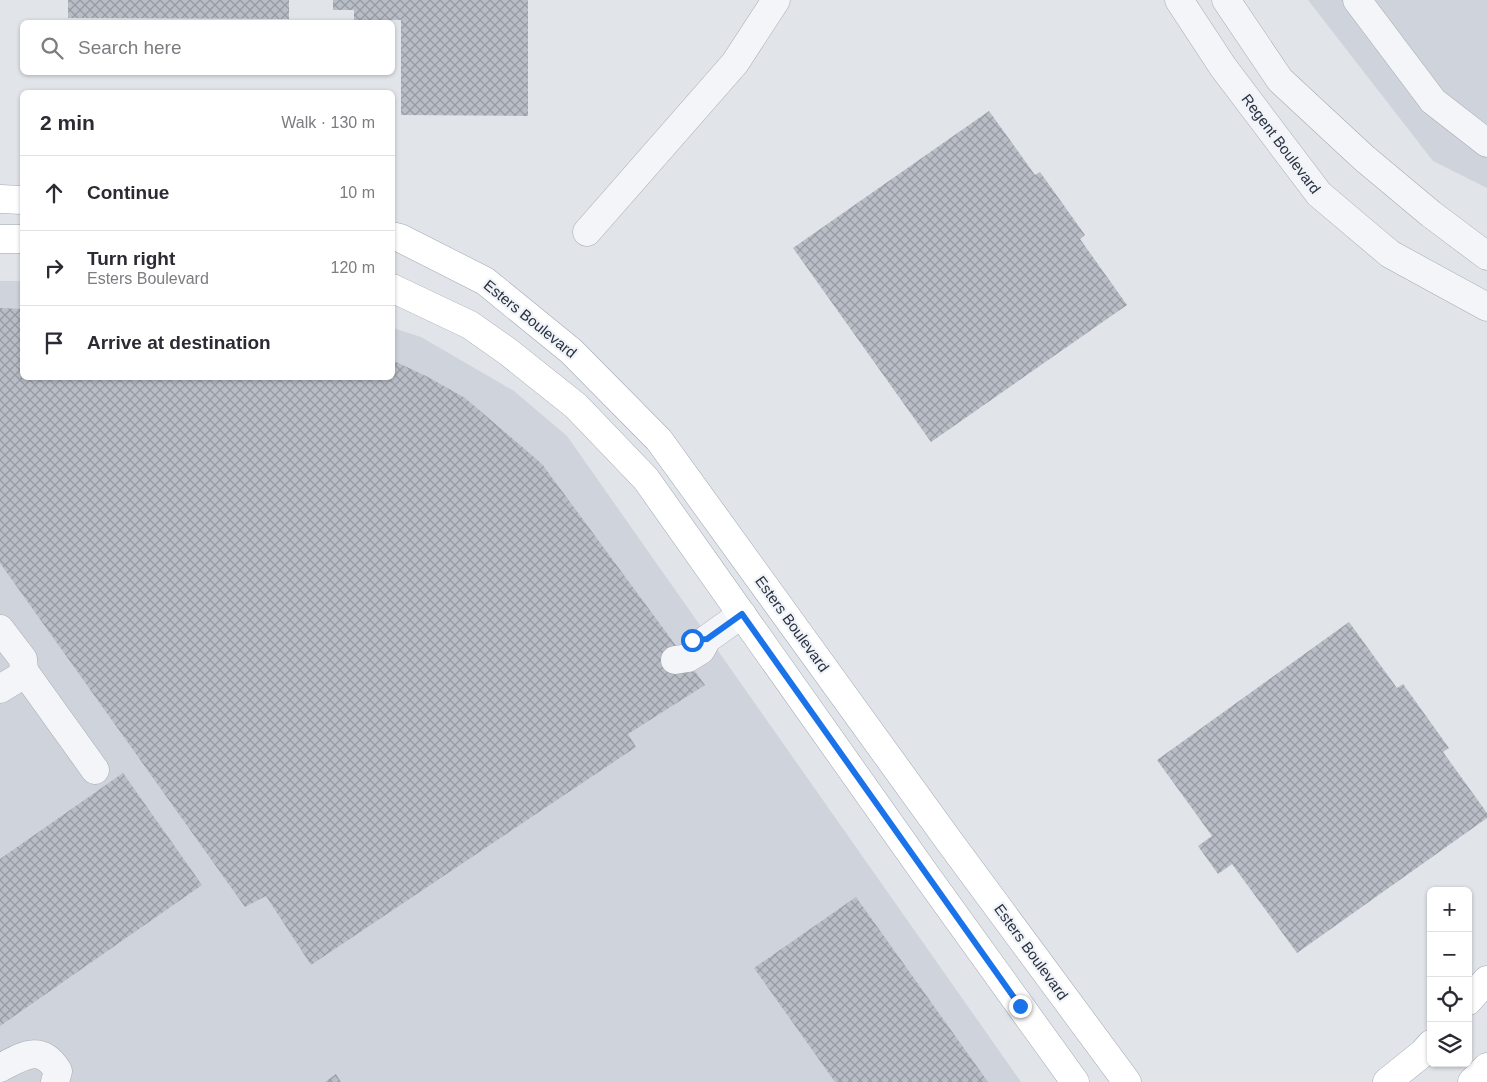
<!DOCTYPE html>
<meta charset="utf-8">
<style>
:root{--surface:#fff;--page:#f2f2f3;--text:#2b2b33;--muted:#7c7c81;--line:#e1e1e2}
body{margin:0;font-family:Arial,sans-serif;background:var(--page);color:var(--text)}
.controls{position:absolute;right:15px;bottom:15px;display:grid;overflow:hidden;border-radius:8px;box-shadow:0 1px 4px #0004}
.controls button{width:45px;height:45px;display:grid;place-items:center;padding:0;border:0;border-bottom:1px solid var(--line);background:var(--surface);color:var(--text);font:25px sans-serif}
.stop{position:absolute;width:15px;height:15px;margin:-11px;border:4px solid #1a73e8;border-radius:50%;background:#fff}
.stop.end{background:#1a73e8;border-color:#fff;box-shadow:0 1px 5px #0008}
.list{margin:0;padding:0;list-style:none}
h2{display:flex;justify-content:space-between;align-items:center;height:65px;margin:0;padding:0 20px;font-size:21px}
h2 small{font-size:16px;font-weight:400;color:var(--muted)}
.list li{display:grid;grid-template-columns:32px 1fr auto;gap:15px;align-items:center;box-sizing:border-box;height:75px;padding:0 20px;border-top:1px solid var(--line)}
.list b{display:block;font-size:19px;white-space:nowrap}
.list p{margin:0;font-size:16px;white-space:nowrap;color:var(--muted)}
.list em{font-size:16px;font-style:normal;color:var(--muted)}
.icon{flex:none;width:28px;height:28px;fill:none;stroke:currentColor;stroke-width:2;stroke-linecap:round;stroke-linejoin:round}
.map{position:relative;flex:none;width:1487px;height:1082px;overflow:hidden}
.search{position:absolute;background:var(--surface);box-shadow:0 1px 4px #0004;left:20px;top:20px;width:375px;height:55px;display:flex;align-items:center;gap:12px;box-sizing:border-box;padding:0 18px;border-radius:8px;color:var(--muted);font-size:19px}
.panel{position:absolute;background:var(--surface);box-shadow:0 1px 4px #0004;left:20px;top:90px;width:375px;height:290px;border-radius:8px}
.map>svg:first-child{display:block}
.built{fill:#cfd3db}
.building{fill:url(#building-cross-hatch)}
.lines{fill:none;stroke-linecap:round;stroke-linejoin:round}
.minor-casing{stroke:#a6abb3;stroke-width:29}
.major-casing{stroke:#a0a8b5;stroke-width:29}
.minor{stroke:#f3f5f8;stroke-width:28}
.major{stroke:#fff;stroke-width:28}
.route{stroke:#1a73e8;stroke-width:6}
.labels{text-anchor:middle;stroke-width:4.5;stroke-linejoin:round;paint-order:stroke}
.street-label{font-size:15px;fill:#293141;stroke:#f0f3f7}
</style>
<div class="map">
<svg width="1487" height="1082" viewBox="0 0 1487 1082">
<defs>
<pattern id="building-cross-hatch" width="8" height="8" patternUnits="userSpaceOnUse" patternTransform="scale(1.25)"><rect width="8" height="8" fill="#b8bdc6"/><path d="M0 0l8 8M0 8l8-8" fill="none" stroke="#969aa2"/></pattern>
</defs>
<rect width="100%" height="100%" fill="#e1e4e9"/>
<!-- built -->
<g class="built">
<polygon points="1308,0 1487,0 1487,188 1433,161"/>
<polygon points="0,281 22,281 22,378 392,378 393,328 421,337 514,391 567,436 1021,1082 0,1082"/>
</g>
<!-- building -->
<g class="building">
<polygon points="68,0 289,0 289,19 68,18"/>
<polygon points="333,0 528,0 528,116 401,115 401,20 354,20 354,10 333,10"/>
<polygon points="989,111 1035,175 1040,172 1085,235 1080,239 1127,305 931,442 793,248"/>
<polygon points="0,308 22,309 22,378 392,378 392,360 428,377 465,398 542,464 705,685 628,734 636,747 311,965 266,896 245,907 0,563"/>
<polygon points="1349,622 1397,688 1403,684 1449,748 1443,752 1487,813 1487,818 1297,953 1232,864 1218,874 1198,846 1212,836 1157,760"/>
<polygon points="123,773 202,885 0,1026 0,859"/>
<polygon points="856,897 988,1082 835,1082 754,968"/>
<polygon points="336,1074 341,1082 325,1082"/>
</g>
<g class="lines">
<!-- minor casing -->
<g class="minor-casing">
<g id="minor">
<polyline points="1179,0 1223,67 1319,194 1390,254 1487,307"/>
<polyline points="1226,0 1280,80 1364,158 1431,214 1487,256"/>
<polyline points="1357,0 1433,101 1487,143"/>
<polyline points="587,232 735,63 776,0"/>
<polyline points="0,629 23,659 24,671 18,678 0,689"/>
<polyline points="675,660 688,658 701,650 707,639 742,614"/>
<polyline points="24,671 95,770"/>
<path d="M0,1068C23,1056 41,1043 58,1071L55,1082"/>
</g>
</g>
<!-- major casing -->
<g class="major-casing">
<g id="major">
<polyline points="0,199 22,200"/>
<polyline points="392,236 400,238 485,281 571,351 659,440 949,841 1127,1082"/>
<polyline points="0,239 22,239"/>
<polyline points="392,288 470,325 507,351 576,406 646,479 926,875 1075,1082"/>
<polyline points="1468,1001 1487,980"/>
<polyline points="1387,1082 1423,1053 1431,1044"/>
<polyline points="1472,1082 1487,1067"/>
</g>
</g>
<!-- minor -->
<use href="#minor" class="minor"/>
<!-- major -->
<use href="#major" class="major"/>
</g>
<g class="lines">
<!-- route -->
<polyline class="route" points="692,640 707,639 742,614 1020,1006"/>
</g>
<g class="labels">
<!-- street labels -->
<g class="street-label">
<text transform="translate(1281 144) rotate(53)" y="5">Regent Boulevard</text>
<text transform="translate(530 319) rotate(39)" y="5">Esters Boulevard</text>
<text transform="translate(792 624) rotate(54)" y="5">Esters Boulevard</text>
<text transform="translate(1031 952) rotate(54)" y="5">Esters Boulevard</text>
</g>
</g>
</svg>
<div class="controls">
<button>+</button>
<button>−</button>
<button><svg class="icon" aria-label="locate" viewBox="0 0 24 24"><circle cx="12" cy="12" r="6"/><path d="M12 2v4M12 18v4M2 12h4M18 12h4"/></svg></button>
<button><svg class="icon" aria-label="layers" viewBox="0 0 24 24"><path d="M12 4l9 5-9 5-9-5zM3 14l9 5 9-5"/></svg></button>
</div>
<div class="stop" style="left:692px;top:640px"></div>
<div class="stop end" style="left:1020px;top:1006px"></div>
<div class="search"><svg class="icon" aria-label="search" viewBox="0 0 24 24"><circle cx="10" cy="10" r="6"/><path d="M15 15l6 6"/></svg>Search here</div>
<section class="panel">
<h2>2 min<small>Walk · 130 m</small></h2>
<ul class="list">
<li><svg class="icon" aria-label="ahead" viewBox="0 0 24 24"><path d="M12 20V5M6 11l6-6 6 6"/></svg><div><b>Continue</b></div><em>10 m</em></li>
<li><svg class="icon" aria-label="right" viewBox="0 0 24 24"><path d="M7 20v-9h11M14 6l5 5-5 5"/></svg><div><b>Turn right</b><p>Esters Boulevard</p></div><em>120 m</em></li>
<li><svg class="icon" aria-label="arrive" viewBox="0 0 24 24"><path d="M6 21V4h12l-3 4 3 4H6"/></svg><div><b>Arrive at destination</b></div></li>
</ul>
</section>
</div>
